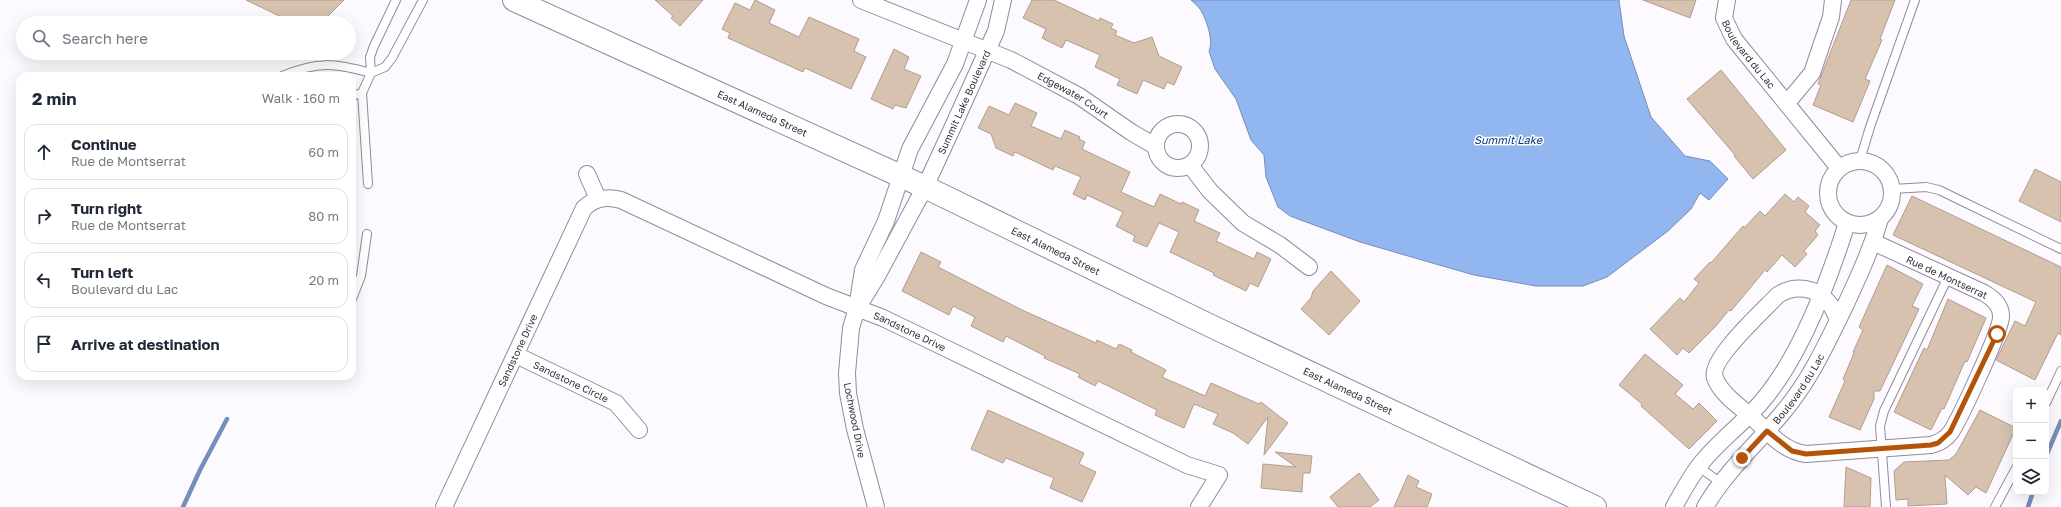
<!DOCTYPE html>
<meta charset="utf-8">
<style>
:root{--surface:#fff;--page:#f2f2f3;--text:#1f2937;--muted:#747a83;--line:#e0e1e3}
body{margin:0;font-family:"Golos Text",sans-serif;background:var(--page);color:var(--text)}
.controls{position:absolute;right:12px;bottom:12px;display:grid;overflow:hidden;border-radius:8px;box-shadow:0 4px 16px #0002}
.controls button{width:36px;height:36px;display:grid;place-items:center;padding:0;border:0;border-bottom:1px solid var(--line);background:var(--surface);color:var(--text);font:20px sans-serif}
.stop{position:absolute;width:12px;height:12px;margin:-9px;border:3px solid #b45309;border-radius:50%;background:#fff}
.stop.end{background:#b45309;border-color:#fff;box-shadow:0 1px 4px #0008}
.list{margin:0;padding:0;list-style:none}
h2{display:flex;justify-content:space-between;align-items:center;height:52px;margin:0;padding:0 16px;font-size:17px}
h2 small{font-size:13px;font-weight:400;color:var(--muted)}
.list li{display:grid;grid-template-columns:26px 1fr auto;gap:12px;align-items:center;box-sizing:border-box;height:56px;margin:0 8px 8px;padding:0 8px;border:1px solid var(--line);border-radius:12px}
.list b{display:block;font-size:15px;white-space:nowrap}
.list p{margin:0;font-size:13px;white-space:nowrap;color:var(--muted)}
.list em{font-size:13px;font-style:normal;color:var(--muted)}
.icon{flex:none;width:22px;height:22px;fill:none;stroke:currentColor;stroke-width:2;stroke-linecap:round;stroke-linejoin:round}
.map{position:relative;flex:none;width:2061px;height:507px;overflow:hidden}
.search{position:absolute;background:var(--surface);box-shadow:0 4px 16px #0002;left:16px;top:16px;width:340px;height:44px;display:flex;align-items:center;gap:10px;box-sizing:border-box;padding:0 14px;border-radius:22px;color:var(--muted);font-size:15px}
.panel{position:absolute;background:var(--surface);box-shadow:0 4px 16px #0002;left:16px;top:72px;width:340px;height:308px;border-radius:12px}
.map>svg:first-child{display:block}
.water{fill:#92b6f0;stroke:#768eb9}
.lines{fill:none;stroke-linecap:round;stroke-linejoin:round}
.stream{stroke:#768eb9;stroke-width:4.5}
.building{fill:#d7c2b0;stroke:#b19d8c}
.lane-casing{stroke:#92899f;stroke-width:10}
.street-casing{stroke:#92899f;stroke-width:18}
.secondary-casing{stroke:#92899f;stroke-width:24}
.lane{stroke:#fff;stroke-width:8}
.street{stroke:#fff;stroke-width:16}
.secondary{stroke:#fff;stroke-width:22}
.route{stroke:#b45309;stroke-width:5}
.labels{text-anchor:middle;stroke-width:3;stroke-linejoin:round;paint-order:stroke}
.street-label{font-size:10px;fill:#332f39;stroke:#fff}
.water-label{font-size:11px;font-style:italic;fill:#0b3577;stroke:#fff}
</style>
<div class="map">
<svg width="2061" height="507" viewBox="0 0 2061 507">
<rect width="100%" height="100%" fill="#fcfafe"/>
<!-- water -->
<path class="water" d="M1191,0H1619L1624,36L1651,117L1685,156L1710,161L1728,179L1709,200L1700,193L1691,209L1668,231L1607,277L1583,286H1536L1474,275L1415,258L1360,242L1290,216L1278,207L1266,177L1264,155L1251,140L1236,99L1215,69L1209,51C1214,41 1206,18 1200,9C1198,6 1194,3 1191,0Z"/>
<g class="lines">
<!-- stream -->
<g class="stream">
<polyline points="2046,456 2061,421"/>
<polyline points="183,507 200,470 227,419"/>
<polyline points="2028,507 2033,492"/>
</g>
</g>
<!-- building -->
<g class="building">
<polygon points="246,0 344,0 321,23 294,23"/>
<polygon points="655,0 703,0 680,26 671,18 673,16"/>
<polygon points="755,0 775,10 769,23 799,37 809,17 859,39 854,51 866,57 851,89 805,68 803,72 728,38 730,33 722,29 735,3 750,10"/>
<polygon points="1032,0 1054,0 1099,21 1100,18 1113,24 1111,28 1117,31 1115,35 1134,43 1152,37 1159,56 1182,67 1174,85 1167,82 1164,89 1143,80 1137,94 1117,85 1120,79 1095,67 1100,55 1066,40 1062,48 1042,38 1046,29 1023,18"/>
<polygon points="1643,0 1696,0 1690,18"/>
<polygon points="1851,0 1895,0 1880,39 1882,40 1865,79 1870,81 1853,122 1813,105 1821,85 1818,84"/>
<polygon points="894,49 909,57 904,69 921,76 906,108 895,105 893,109 871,99"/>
<polygon points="1721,70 1786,150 1753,179 1734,156 1735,155 1687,99"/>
<polygon points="1015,103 1037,113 1031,126 1061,139 1065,130 1080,137 1079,139 1085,142 1082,149 1130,172 1121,192 1154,207 1160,194 1181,204 1182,202 1199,210 1194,221 1220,233 1216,241 1254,259 1257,252 1271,259 1258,287 1250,283 1246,291 1213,275 1214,273 1170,252 1179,232 1159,223 1147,247 1133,241 1135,236 1116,226 1123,212 1087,195 1085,200 1073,194 1081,177 1055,166 1053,170 1015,152 1013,156 996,148 991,134 978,128 989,106 1009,115"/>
<polygon points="2035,169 2061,182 2061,222 2019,201"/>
<polygon points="1785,194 1794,202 1798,197 1809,206 1805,212 1820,225 1815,231 1818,235 1804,251 1807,254 1795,267 1782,255 1767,272 1765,270 1731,311 1729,310 1716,326 1689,353 1683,348 1677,355 1650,329 1680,298 1684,302 1699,283 1694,279 1710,262 1711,263 1743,226 1744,228 1760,211 1765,216"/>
<polygon points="1912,196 2061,267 2061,335 2058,333 2035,380 1996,360 2015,321 2025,326 2036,302 1893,235"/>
<polygon points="921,252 941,262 938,267 1022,310 1096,343 1097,340 1116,349 1119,344 1132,350 1131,352 1166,370 1162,377 1205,396 1211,383 1259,404 1261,402 1288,423 1264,455 1268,417 1248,444 1233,433 1213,424 1218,414 1194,404 1184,428 1155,415 1157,410 1098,381 1095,386 1078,377 1080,374 1044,358 1045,356 1006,336 1003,342 971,326 975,317 953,306 949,315 902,291"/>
<polygon points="1887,265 1923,284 1912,306 1919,309 1880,391 1874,391 1874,399 1860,430 1829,417 1845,381 1843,379 1854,353 1853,352 1863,330 1859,327"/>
<polygon points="1331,271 1360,301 1329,335 1301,309 1311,298 1313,291"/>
<polygon points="1948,299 1986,318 1967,362 1965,361 1944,409 1942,408 1931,430 1894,412 1924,348 1927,350"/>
<polygon points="1645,354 1683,385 1675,394 1693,409 1699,403 1717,421 1689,449 1641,406 1642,404 1619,385"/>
<polygon points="988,410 1084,453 1079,464 1096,472 1082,502 1050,488 1054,478 1006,458 1003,463 971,449"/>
<polygon points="1980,410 2016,428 1986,493 1976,487 1968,495 1945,475 1947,504 1908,506 1908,499 1896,500 1894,471 1904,462 1949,460 1956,454"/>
<polygon points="1275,452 1312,456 1310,473 1303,473 1302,492 1261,488 1263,464 1296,467"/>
<polygon points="1846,467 1871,478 1870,507 1844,507"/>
<polygon points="1359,473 1379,500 1370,507 1338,507 1330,497"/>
<polygon points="1408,475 1419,481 1416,487 1432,494 1427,507 1394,507"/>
</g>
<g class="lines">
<!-- lane casing -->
<g class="lane-casing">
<g id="lane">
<polyline points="396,0 374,46 370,57 371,73 385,67 392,58 423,0"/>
<path d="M282,76C318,61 334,63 371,73L362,93L368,184"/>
<polyline points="352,96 362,93"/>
<polyline points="1860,160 1870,127 1915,0"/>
<polyline points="1893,189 1926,187 1939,190 2061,249"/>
<polyline points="352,299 361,276 367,234"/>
<polyline points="2046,403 2061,371"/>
<polyline points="1699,467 1721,483"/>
<polyline points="1886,507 1880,426 1884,411 1948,277"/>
<polyline points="1995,507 2016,468"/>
</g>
</g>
<!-- street casing -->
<g class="street-casing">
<g id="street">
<path id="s1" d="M861,0L1011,60L1079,96L1131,132L1155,146"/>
<path id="s2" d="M1727,0L1724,18L1734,39L1839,168"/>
<polyline points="1787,103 1812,73 1831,17 1833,0"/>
<circle cx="1178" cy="146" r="22"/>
<circle cx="1860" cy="193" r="32"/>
<polyline points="1190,165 1210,191 1243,223 1280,245 1309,267"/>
<polyline points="587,174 598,199"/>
<path id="s3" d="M861,302L877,276L925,187L950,133L996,31L1003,0"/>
<path d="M1838,320C1836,315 1833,308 1829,303C1816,287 1795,284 1778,295C1765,309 1708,360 1715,378C1721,394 1739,406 1752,417C1768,432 1783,451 1806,454L1931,445C1939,443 1946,439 1951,432C1960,418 2002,329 2001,316C2001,305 1993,298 1984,293L1873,242"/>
<path id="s4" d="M516,355L616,403L639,430"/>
<path id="s5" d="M444,507L584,208C595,198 606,196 621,200L826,296L883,318L937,344L1187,465L1219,475L1199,507"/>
<polyline points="876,507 855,429 848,393 847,373 851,328 857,308 863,270 886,221 910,149 955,64 978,0"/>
<path d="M1674,507C1683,491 1691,475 1703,461C1721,439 1745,422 1763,400C1802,354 1829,280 1847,223"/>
<path id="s6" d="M1705,507C1726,471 1758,443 1784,411C1810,380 1827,343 1845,306C1858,278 1871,250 1880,219"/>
</g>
</g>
<!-- secondary casing -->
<g class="secondary-casing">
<g id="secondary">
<path id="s7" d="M514,0L925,187L1213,327L1595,507"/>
</g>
</g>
<!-- lane -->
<use href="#lane" class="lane"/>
<!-- street -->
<use href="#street" class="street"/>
<!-- secondary -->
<use href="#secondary" class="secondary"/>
</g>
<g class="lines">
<!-- route -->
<polyline class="route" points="1742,458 1767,431 1792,451 1806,454 1931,445 1938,443 1950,432 1997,334"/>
</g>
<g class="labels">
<!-- street labels -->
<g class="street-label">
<text dy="4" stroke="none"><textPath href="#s2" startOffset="62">Boulevard du Lac</textPath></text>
<text dy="4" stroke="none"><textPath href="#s1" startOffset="233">Edgewater Court</textPath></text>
<text dy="4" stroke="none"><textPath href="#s3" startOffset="225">Summit Lake Boulevard</textPath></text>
<text dy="4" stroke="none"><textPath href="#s7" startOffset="273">East Alameda Street</textPath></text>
<text dy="4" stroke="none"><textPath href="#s7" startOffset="597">East Alameda Street</textPath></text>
<text transform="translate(1947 277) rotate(25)" y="4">Rue de Montserrat</text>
<text dy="4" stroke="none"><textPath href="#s5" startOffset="687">Sandstone Drive</textPath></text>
<text dy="4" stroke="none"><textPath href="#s5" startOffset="173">Sandstone Drive</textPath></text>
<text dy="4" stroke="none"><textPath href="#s4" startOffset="61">Sandstone Circle</textPath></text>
<text dy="4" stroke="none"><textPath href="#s6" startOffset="151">Boulevard du Lac</textPath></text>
<text dy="4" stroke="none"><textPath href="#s7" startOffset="921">East Alameda Street</textPath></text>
<text transform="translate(855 420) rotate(79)" y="4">Lochwood Drive</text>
</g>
<!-- water labels -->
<g class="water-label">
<text x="1508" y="144">Summit Lake</text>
</g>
</g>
</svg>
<div class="controls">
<button>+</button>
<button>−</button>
<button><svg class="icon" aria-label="layers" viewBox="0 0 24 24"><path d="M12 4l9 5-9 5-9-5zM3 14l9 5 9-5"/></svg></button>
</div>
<div class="stop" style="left:1997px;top:334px"></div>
<div class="stop end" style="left:1742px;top:458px"></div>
<div class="search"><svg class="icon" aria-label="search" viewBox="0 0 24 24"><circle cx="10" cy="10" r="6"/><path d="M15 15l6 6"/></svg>Search here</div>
<section class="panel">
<h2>2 min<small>Walk · 160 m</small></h2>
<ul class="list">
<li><svg class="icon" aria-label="ahead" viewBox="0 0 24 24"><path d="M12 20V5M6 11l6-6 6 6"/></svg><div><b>Continue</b><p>Rue de Montserrat</p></div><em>60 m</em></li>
<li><svg class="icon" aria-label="right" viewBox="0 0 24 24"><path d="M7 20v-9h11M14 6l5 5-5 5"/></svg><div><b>Turn right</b><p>Rue de Montserrat</p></div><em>80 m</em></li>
<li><svg class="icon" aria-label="left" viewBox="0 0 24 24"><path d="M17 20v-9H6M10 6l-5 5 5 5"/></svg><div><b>Turn left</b><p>Boulevard du Lac</p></div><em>20 m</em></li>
<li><svg class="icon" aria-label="arrive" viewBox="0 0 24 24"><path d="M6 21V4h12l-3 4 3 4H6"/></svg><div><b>Arrive at destination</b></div></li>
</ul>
</section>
</div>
